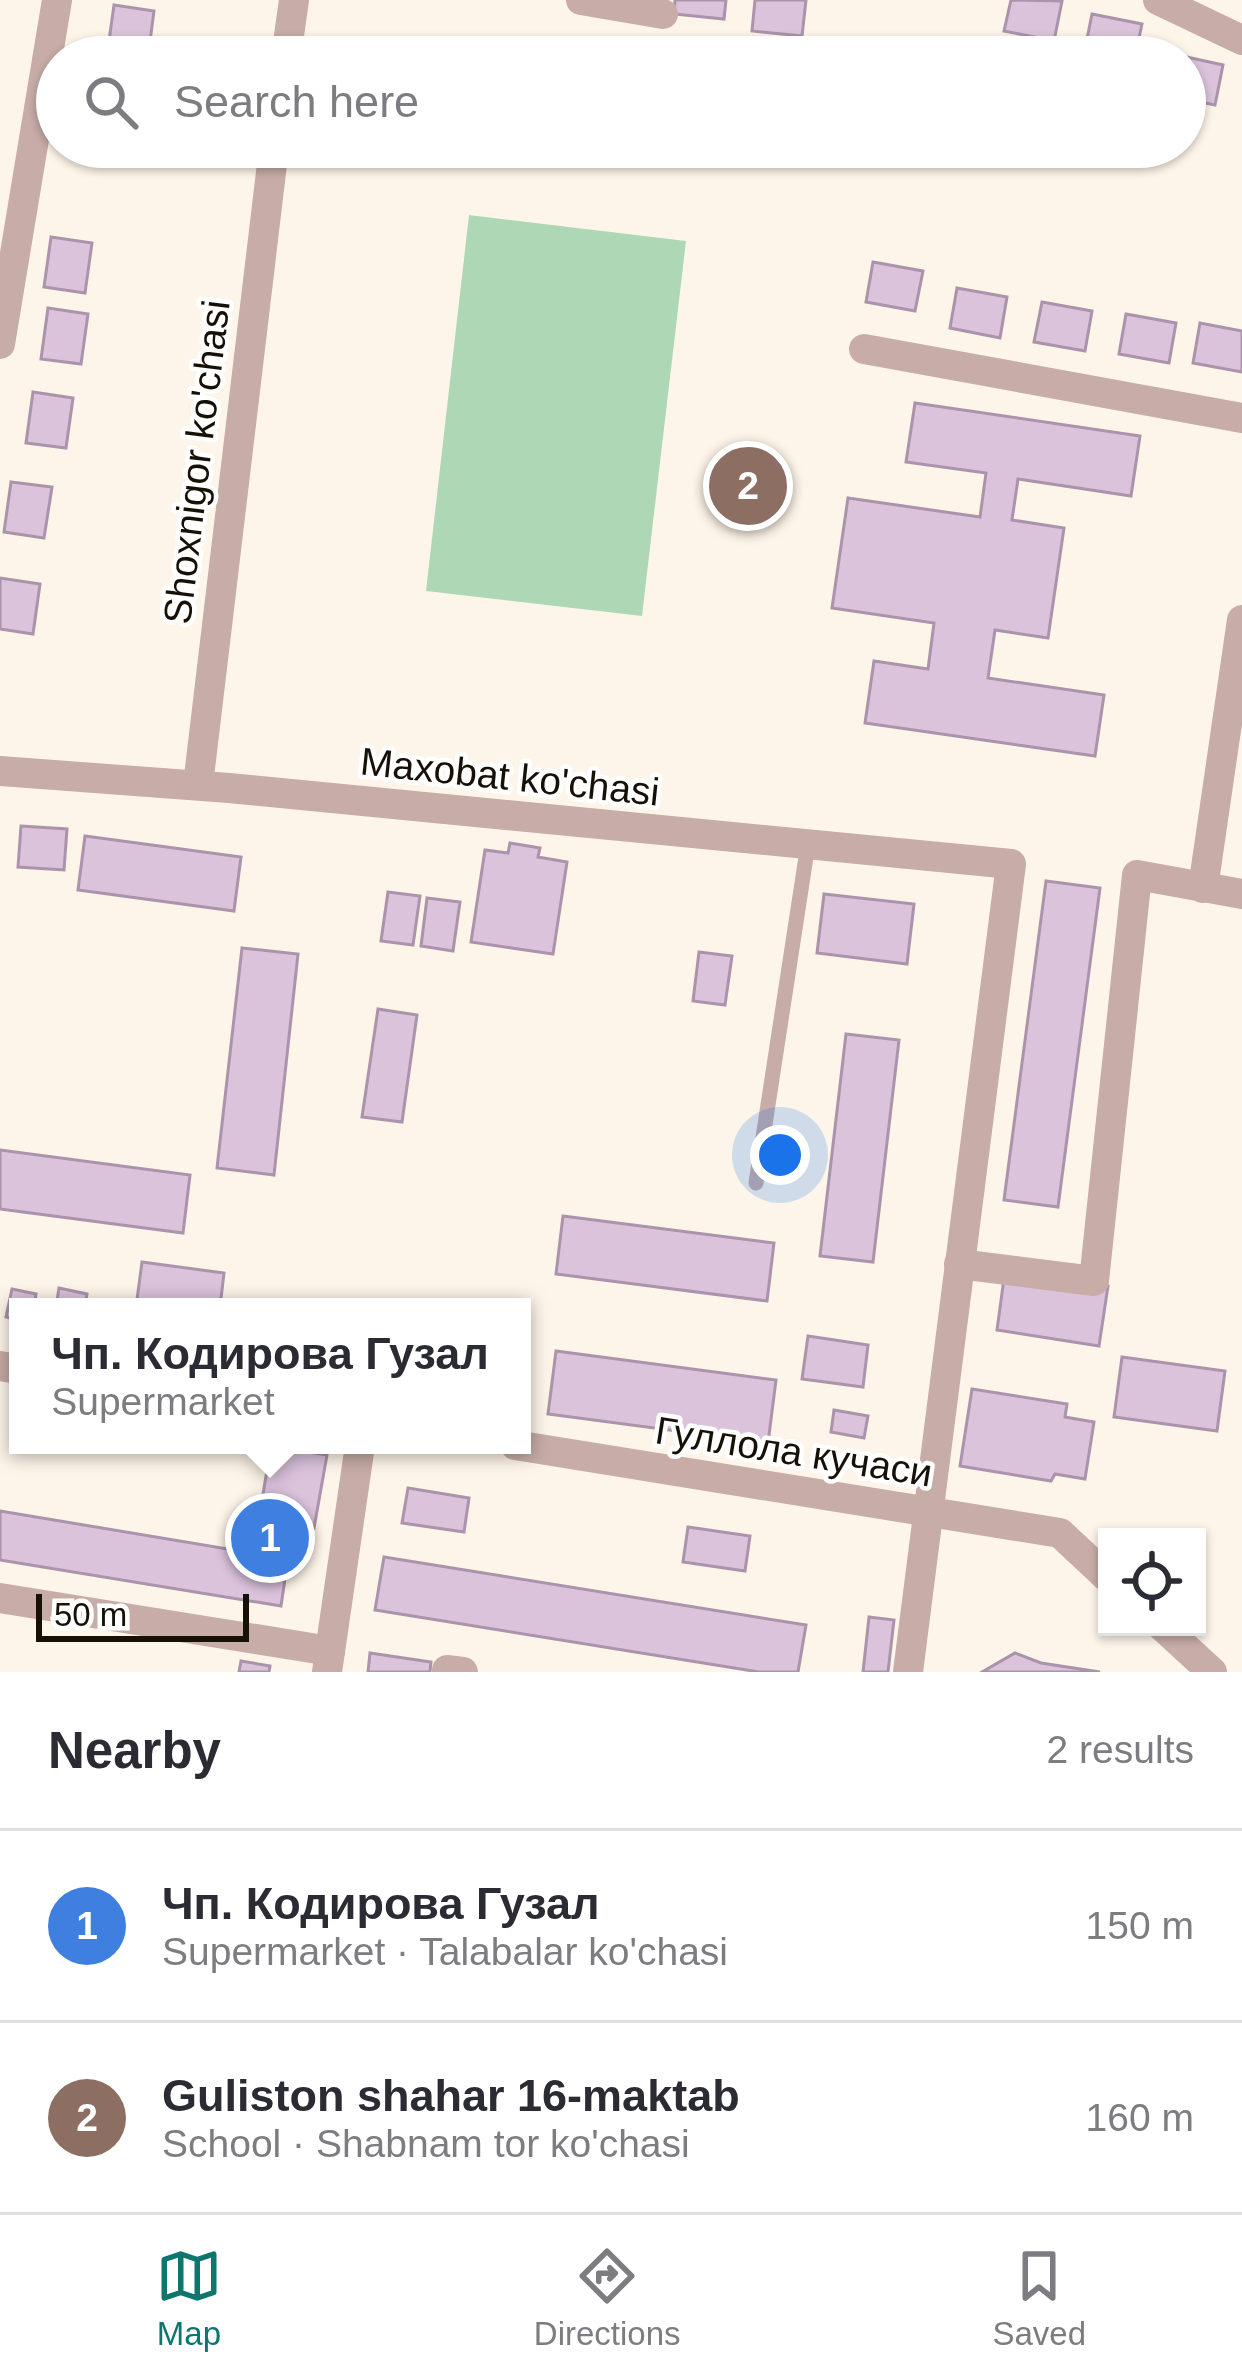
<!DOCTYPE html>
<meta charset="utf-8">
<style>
:root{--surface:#fff;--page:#f2f2f3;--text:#2b2b33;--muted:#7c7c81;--line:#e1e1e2;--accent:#0f766e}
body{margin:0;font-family:Arial,sans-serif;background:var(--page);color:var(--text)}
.controls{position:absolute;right:36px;bottom:36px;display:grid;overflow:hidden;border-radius:0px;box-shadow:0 3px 9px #0004}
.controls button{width:108px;height:108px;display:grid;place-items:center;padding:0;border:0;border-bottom:3px solid var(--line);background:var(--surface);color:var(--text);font:60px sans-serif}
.scale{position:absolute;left:36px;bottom:30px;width:213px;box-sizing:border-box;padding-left:12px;border:6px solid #171007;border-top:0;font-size:33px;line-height:42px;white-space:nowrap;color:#171007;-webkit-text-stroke:9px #fff;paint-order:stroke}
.you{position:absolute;left:780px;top:1155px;width:42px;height:42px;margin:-30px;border:9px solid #fff;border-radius:50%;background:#1a73e8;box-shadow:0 0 0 18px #1a73e833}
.badge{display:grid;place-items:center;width:78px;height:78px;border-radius:50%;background:var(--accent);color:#fff;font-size:39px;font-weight:700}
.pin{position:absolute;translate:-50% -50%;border:6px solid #fff;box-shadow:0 3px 12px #0006}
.popup{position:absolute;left:9px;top:1298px;width:522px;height:156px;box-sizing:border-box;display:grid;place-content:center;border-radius:0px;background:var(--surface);filter:drop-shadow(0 3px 9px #0005);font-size:39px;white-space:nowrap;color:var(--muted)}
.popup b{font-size:45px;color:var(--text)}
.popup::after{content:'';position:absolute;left:50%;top:100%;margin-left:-24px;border:24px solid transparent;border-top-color:var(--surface)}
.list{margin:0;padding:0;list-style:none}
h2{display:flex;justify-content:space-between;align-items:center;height:156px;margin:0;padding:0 48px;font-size:51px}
h2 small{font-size:39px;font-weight:400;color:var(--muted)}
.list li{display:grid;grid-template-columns:78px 1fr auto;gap:36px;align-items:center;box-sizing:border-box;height:192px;padding:0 48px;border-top:3px solid var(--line)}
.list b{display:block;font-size:45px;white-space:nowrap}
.list p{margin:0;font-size:39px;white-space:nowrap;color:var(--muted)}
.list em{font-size:39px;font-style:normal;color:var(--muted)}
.icon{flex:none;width:66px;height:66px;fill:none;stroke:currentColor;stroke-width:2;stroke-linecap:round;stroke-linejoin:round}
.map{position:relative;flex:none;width:1242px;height:1672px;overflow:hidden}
.search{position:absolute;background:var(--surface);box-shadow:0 3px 9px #0004;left:36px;right:36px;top:36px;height:132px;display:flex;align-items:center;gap:30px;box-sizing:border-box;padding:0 42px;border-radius:66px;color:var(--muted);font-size:45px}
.sheet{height:540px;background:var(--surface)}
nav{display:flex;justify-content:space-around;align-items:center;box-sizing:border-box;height:168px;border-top:3px solid var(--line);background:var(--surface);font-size:33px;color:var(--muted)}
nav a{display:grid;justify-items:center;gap:6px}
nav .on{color:var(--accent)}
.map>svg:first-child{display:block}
.green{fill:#aed8b5}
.building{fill:#dbc3dc;stroke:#ab94ab;stroke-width:3}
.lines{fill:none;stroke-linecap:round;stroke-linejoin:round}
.lane{stroke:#c7aca7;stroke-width:15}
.street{stroke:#c7aca7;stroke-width:30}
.labels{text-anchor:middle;stroke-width:9;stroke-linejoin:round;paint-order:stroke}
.street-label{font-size:39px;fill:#171007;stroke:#fff}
</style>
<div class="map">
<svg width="1242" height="1672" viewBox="0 0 1242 1672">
<rect width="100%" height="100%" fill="#fef5ea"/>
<!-- green -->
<polygon class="green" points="469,215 686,241 642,616 426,591"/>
<!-- building -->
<g class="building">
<polygon points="675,0 726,0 724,19 674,14"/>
<polygon points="755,0 806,0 802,36 752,31"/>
<polygon points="1011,0 1062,1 1054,41 1004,31"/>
<polygon points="114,5 154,11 148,57 107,55"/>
<polygon points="1092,14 1142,24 1135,57 1084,54"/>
<polygon points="1173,54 1223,65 1215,105 1185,99 1185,57"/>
<polygon points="88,147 129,147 126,163 86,157"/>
<polygon points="51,237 92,243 85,293 44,287"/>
<polygon points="873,262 923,271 915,311 866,302"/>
<polygon points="957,288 1007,297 1000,338 950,328"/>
<polygon points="1042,302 1092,311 1085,351 1034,342"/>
<polygon points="48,308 88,314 81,364 41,359"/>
<polygon points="1126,314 1176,323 1169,363 1119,354"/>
<polygon points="1200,323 1242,331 1242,372 1193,363"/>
<polygon points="33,392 73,398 66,448 26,443"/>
<polygon points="915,403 1140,436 1131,496 1018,479 1012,520 1064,528 1048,638 995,630 988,678 1104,695 1095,756 865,723 874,661 928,669 934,623 832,608 848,498 980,517 986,473 906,462"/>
<polygon points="11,482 52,487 44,538 4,532"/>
<polygon points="0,578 40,584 33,634 0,629"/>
<polygon points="21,826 67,829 64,870 18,867"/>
<polygon points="85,836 241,857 234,911 78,890"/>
<polygon points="510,843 540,848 538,857 567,862 553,954 471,942 485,850 508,853"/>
<polygon points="1046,881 1100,888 1058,1207 1004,1200"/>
<polygon points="388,892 420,896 413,945 381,941"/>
<polygon points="824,894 914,904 907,964 817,953"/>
<polygon points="427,898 460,902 453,951 421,946"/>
<polygon points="242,948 298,954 274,1175 217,1168"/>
<polygon points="699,952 732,956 725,1005 693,1001"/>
<polygon points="378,1009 417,1015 402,1122 362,1117"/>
<polygon points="846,1034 899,1040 873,1262 820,1256"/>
<polygon points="0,1150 190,1175 183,1233 0,1209"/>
<polygon points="563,1216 774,1243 767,1301 556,1274"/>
<polygon points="142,1262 224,1273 220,1307 136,1307"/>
<polygon points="1005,1271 1108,1286 1099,1346 997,1330"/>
<polygon points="59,1288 87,1294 85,1307 56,1307"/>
<polygon points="12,1289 36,1294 34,1307 18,1307 18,1320 6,1317"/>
<polygon points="808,1336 868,1345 863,1387 802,1379"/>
<polygon points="556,1351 776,1380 768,1443 548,1414"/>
<polygon points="1122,1357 1225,1371 1217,1431 1114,1417"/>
<polygon points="972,1389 1067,1404 1065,1417 1094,1422 1085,1479 1055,1474 1051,1481 960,1466"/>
<polygon points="834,1410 868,1416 864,1438 831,1432"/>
<polygon points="271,1446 327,1455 314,1528 259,1518"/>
<polygon points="408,1488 469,1498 464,1532 402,1523"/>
<polygon points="0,1511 288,1559 281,1606 0,1560"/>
<polygon points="688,1527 750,1536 745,1571 683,1562"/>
<polygon points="384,1557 806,1625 798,1672 759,1672 375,1610"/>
<polygon points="869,1617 894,1620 888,1672 863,1672"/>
<polygon points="370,1653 431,1662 430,1672 368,1672"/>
<polygon points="1015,1653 1041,1663 1100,1672 982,1672"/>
<polygon points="241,1661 270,1666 269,1672 239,1672"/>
</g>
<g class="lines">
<!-- lane -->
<polyline class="lane" points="756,1183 808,844"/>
<!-- street -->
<g class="street">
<polyline points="581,0 663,14"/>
<polyline points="1158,0 1242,40"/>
<polyline points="286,57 294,0"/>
<polyline points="0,344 57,0"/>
<polyline points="864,349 1242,418"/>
<polyline points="0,771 229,788 1011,864 908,1672"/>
<polyline points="198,785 274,147"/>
<polyline points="1203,888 1242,620"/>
<polyline points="959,1264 1094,1281 1137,875 1242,894"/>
<polyline points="0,1366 18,1369"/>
<polyline points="515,1445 1060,1533 1107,1577"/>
<polyline points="0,1598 330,1651"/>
<polyline points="1163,1627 1212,1672"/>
<polyline points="447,1670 463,1672"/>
<polyline points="327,1672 360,1445"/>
</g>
</g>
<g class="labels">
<!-- street labels -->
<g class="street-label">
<text transform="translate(196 462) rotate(-83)" y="14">Shoxnigor ko'chasi</text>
<text transform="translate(510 776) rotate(6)" y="14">Maxobat ko'chasi</text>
<text transform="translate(794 1451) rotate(9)" y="14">Гуллола кучаси</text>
</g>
</g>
</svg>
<div class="controls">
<button><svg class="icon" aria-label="locate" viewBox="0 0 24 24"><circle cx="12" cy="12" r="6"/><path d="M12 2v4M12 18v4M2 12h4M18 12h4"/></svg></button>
</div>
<div class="scale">50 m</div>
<div class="you"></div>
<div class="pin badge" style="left:270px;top:1538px;background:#3f7fe0">1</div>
<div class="popup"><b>Чп. Кодирова Гузал</b>Supermarket</div>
<div class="pin badge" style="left:748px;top:486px;background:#8d6e63">2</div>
<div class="search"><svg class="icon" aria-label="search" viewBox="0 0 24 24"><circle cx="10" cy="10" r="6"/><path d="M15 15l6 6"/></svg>Search here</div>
</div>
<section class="sheet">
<h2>Nearby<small>2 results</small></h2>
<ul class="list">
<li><span class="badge" style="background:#3f7fe0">1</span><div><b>Чп. Кодирова Гузал</b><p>Supermarket · Talabalar ko'chasi</p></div><em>150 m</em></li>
<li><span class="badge" style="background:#8d6e63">2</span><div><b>Guliston shahar 16-maktab</b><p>School · Shabnam tor ko'chasi</p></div><em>160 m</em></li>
</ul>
</section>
<nav>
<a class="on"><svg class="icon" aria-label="map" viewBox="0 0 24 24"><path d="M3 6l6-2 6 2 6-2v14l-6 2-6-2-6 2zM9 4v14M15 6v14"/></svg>Map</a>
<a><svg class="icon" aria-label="directions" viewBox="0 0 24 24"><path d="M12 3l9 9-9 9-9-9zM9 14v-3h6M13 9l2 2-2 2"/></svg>Directions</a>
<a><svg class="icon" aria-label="saved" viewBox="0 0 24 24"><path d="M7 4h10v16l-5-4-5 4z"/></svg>Saved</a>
</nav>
